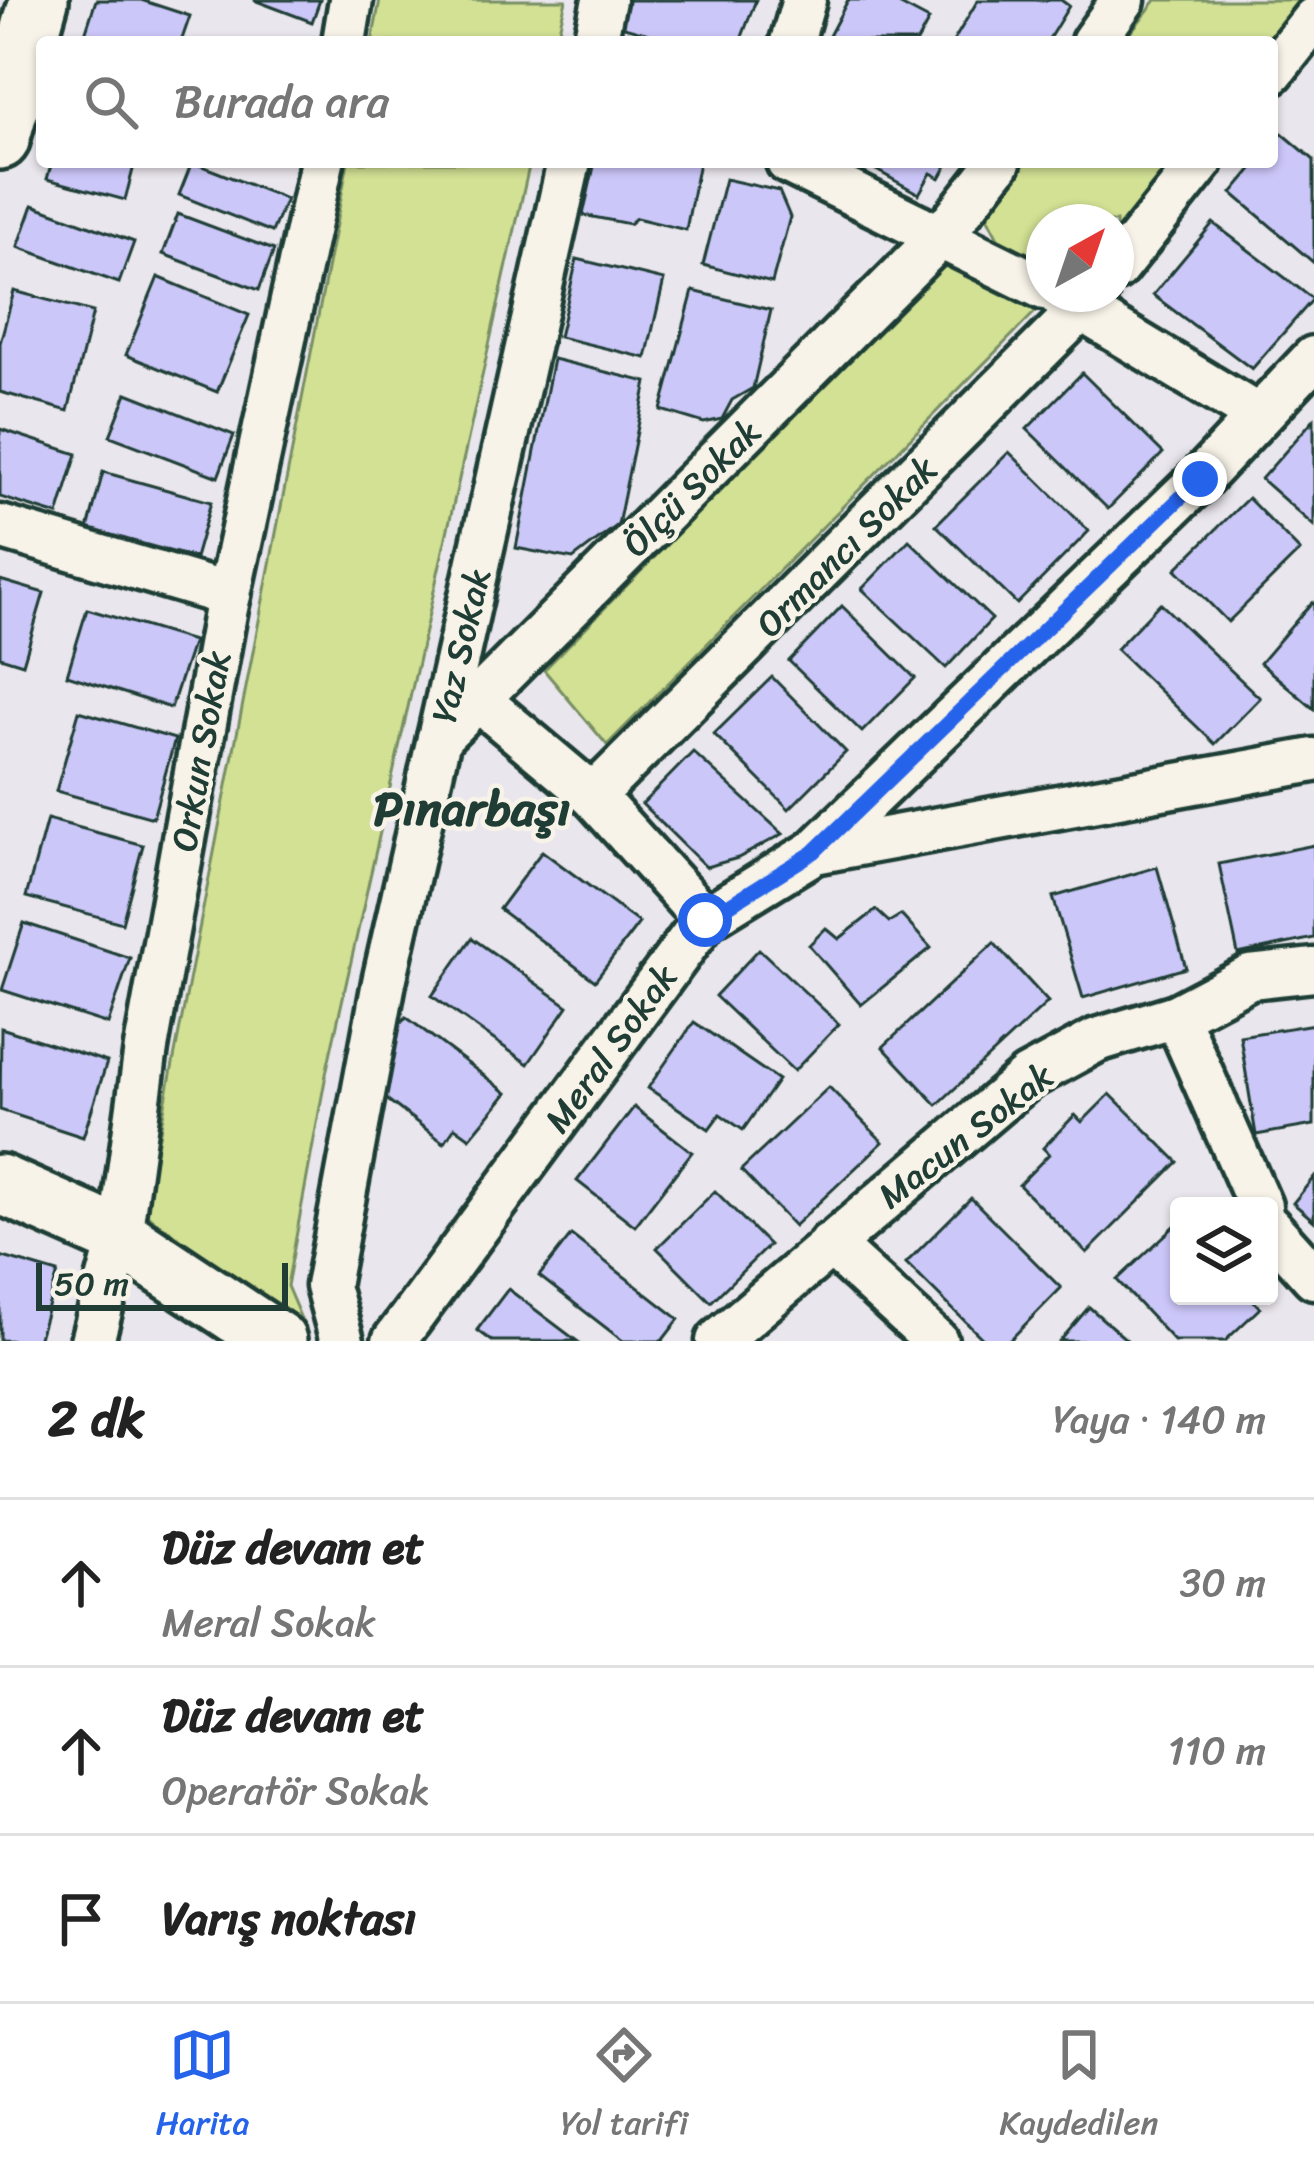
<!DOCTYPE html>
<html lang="tr">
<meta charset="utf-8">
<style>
:root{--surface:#fff;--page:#f6f6f6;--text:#222;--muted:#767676;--line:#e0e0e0;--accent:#2563eb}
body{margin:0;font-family:Sriracha,sans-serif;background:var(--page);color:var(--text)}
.controls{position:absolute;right:36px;bottom:36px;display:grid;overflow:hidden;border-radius:12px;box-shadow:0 3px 9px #0004}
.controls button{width:108px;height:108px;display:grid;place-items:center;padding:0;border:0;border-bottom:3px solid var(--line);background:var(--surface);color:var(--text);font:60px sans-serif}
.compass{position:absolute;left:1026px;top:204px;width:108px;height:108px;border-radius:50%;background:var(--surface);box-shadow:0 3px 9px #0004;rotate:40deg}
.scale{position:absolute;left:36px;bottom:30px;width:252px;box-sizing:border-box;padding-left:12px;border:6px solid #1f3d34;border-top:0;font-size:33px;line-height:42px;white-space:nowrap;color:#1f3d34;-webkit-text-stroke:9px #f7f3e8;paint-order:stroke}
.stop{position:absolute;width:36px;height:36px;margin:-27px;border:9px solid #2563eb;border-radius:50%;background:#fff}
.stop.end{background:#2563eb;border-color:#fff;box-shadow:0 3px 12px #0008}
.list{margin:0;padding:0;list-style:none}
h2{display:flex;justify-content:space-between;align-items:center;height:156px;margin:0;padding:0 48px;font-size:51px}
h2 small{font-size:39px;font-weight:400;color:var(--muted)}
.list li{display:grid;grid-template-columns:78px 1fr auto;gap:36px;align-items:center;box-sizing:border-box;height:168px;padding:0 48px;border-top:3px solid var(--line)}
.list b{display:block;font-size:45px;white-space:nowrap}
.list p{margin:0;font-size:39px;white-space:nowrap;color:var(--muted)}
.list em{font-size:39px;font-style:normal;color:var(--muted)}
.icon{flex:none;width:66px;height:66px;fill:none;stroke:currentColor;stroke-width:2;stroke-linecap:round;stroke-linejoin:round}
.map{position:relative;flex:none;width:1314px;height:1341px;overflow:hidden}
.search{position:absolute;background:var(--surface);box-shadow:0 3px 9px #0004;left:36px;right:36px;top:36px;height:132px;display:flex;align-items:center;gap:30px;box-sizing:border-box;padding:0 42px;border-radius:12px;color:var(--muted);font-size:45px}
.sheet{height:660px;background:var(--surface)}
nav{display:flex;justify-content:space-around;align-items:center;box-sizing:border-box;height:168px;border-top:3px solid var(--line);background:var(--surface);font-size:33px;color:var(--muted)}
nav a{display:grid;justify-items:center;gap:6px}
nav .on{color:var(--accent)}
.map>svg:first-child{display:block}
.green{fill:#d2e194;stroke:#788f64;stroke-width:3}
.building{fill:#ccc7f9;stroke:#1f3d34;stroke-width:3}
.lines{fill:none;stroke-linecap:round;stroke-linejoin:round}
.street-casing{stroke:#1f3d34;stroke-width:51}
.secondary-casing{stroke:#1f3d34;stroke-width:66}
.street{stroke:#f7f3e8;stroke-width:42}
.secondary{stroke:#f7f3e8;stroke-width:57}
.route{stroke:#2563eb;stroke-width:15}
.labels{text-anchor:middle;stroke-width:9;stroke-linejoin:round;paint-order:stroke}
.street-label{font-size:36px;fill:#1f3d34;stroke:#f7f3e8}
.district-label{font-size:48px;font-weight:bold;fill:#1f3d34;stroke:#f7f3e8}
</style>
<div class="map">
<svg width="1314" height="1341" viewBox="0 0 1314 1341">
<rect width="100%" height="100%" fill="#eae6ed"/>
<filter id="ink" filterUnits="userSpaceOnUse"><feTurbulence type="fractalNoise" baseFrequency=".00833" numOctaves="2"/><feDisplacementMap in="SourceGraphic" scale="24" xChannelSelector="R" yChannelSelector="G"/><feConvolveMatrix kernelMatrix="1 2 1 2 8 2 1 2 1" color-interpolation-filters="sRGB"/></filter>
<g filter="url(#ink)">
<!-- green -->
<g class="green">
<polygon points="380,0 566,0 556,42 372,42"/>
<polygon points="1156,0 1307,0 1272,42 1123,42"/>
<polygon points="348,162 530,162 327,1069 287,1286 304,1326 144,1213"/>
<polygon points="1026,162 1175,162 1116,234 1116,222 1044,222 1044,262 998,238 985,213"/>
<polygon points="943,263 1037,310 607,745 544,670"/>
</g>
<!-- building -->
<g class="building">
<polygon points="96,0 141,0 190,16 181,42 108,42 85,34"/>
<polygon points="254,0 320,0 312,22"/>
<polygon points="623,0 756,0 740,42 677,42 617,25"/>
<polygon points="848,0 891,0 929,20 917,42 840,42 829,36"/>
<polygon points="978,0 1061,0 1069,6 1047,42 953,42"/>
<polygon points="1282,133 1314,160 1314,263 1232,193 1258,162 1272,162 1272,145"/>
<polygon points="52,162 135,162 125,200 47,179"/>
<polygon points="192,162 286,199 272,232 179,195"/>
<polygon points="595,162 699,162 686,230 636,218 629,224 583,215"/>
<polygon points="862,162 949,162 940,178 931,173 919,194"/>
<polygon points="725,179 779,191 790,217 772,283 703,265"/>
<polygon points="33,205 134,242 119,283 18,247"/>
<polygon points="178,214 274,250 259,290 163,254"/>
<polygon points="1213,223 1313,299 1252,369 1153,295"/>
<polygon points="577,259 664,280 646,358 559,337"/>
<polygon points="158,277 249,315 217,392 126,355"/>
<polygon points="14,291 93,312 68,411 0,392 0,343"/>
<polygon points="693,291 771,310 753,388 732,400 722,419 704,423 661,410"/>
<polygon points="553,359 647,382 618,525 573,559 516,548"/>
<polygon points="1082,373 1163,453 1108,509 1027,429"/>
<polygon points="127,393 234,435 218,477 110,436"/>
<polygon points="1314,419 1314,526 1261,479"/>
<polygon points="0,429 77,454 58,515 0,497"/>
<polygon points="1009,452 1089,531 1017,604 936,525"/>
<polygon points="103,472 211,502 195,558 88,529"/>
<polygon points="1248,498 1300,551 1228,622 1176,569"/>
<polygon points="909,540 992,619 946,668 862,589"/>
<polygon points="0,580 44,593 23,664 0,657"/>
<polygon points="1312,602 1314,603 1314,709 1260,663"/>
<polygon points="1160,603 1260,698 1215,744 1116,649"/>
<polygon points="842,606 915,678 862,732 789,661"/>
<polygon points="87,609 193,641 171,708 67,675"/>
<polygon points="772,677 846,752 789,809 714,734"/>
<polygon points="79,711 175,739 153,818 56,791"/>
<polygon points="693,752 783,834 738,858 706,867 642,804"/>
<polygon points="47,819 143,845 122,923 26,897"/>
<polygon points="1314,845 1314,938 1238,954 1219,864"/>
<polygon points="542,851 639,923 595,981 499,909"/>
<polygon points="1157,867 1186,968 1083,998 1053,897"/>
<polygon points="876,910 889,922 901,915 931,948 861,1005 809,945 826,928 839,939"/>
<polygon points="24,923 130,958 108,1024 2,990"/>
<polygon points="472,938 568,1006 528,1064 432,996"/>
<polygon points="994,943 1048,1002 937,1105 883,1047"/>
<polygon points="759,949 839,1024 794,1071 715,996"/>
<polygon points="406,1017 507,1093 470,1138 455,1127 444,1143 376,1091 383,1046"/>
<polygon points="694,1022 778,1080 743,1130 720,1114 709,1129 648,1088"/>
<polygon points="1314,1024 1314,1125 1256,1135 1240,1036"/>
<polygon points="1,1028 107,1062 83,1137 0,1110"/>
<polygon points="829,1087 883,1142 794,1226 741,1170"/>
<polygon points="1110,1094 1178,1162 1087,1253 1019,1185 1049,1154 1043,1148 1075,1115 1082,1122"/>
<polygon points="634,1107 692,1152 635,1226 577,1181"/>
<polygon points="1314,1177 1314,1221 1293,1203"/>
<polygon points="715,1191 769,1245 711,1302 657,1248"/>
<polygon points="971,1198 1061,1288 1009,1341 985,1341 906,1263"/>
<polygon points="1179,1222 1179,1296 1249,1296 1260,1308 1225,1341 1174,1341 1117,1280"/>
<polygon points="571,1235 679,1319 662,1341 623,1341 539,1276"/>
<polygon points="0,1256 58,1273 38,1341 0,1340"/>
<polygon points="508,1289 577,1341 492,1341 477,1330"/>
<polygon points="1089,1307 1128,1341 1060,1341"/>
</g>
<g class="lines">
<!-- street casing -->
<g class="street-casing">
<g id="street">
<polyline points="344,42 351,0"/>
<polyline points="595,42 604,0"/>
<polyline points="792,42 804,0"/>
<polyline points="1093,42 1123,0"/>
<polyline points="1272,72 1314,19"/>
<polyline points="788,162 1044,288"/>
<polyline points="1116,269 1201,162"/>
<polyline points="1061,297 1258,416"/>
<polyline points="0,527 229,595"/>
<polyline points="480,701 593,796 705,919"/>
<polyline points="439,738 942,235 999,162"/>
<polyline points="593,796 1096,294"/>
<polyline points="814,852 1200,479 1314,358"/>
<polyline points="1176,1016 1260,1206"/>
<polyline points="1269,1227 1314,1277"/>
<polyline points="830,1244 936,1341"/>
<polyline points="92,1341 120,1237 146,1048 225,613 322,162"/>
<polyline points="342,1341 327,1286 384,982 569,162"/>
<polyline points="394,1341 705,919 814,852 1314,760"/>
<polyline points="718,1341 1027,1078 1097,1040 1176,1016 1250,977 1314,970"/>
</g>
</g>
<!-- secondary casing -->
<g class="secondary-casing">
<g id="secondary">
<polyline points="0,140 39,0"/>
<polyline points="0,1184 120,1237 277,1341"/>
</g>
</g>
<!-- street -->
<use href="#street" class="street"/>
<!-- secondary -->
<use href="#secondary" class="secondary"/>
</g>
</g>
<g class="lines" filter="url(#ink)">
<!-- route -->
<polyline class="route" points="705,920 814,852 1200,479"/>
</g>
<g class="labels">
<!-- street labels -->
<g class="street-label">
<text transform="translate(691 487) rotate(-45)" y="13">Ölçü Sokak</text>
<text transform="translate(846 546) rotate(-45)" y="13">Ormancı Sokak</text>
<text transform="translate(460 645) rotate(-77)" y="13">Yaz Sokak</text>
<text transform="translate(200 751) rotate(-80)" y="13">Orkun Sokak</text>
<text transform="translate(610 1048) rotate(-54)" y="13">Meral Sokak</text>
<text transform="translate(965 1135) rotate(-38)" y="13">Macun Sokak</text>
</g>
<!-- district labels -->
<g class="district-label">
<text x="472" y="825">Pınarbaşı</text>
</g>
</g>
</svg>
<div class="controls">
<button><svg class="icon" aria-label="layers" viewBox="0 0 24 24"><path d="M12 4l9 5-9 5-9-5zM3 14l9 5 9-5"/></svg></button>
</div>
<svg class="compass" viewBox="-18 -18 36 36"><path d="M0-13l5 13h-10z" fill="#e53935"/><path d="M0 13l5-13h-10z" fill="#767676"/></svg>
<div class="scale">50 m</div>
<div class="stop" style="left:705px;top:920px"></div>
<div class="stop end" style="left:1200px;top:479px"></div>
<div class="search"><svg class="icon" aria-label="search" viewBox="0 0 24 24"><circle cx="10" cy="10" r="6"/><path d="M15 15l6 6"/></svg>Burada ara</div>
</div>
<section class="sheet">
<h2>2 dk<small>Yaya · 140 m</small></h2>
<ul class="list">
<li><svg class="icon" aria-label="ahead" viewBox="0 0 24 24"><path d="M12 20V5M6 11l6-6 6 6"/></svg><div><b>Düz devam et</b><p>Meral Sokak</p></div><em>30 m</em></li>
<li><svg class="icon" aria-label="ahead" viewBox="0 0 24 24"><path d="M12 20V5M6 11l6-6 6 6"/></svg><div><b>Düz devam et</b><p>Operatör Sokak</p></div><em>110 m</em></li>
<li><svg class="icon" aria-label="arrive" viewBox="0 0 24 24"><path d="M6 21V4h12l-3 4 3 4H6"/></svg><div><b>Varış noktası</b></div></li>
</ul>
</section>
<nav>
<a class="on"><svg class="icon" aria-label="map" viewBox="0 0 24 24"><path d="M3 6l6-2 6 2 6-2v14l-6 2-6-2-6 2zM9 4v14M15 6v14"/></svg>Harita</a>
<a><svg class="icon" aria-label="directions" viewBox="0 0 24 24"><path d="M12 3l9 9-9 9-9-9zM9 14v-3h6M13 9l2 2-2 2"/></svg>Yol tarifi</a>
<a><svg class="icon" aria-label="saved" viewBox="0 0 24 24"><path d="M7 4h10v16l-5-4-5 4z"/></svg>Kaydedilen</a>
</nav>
